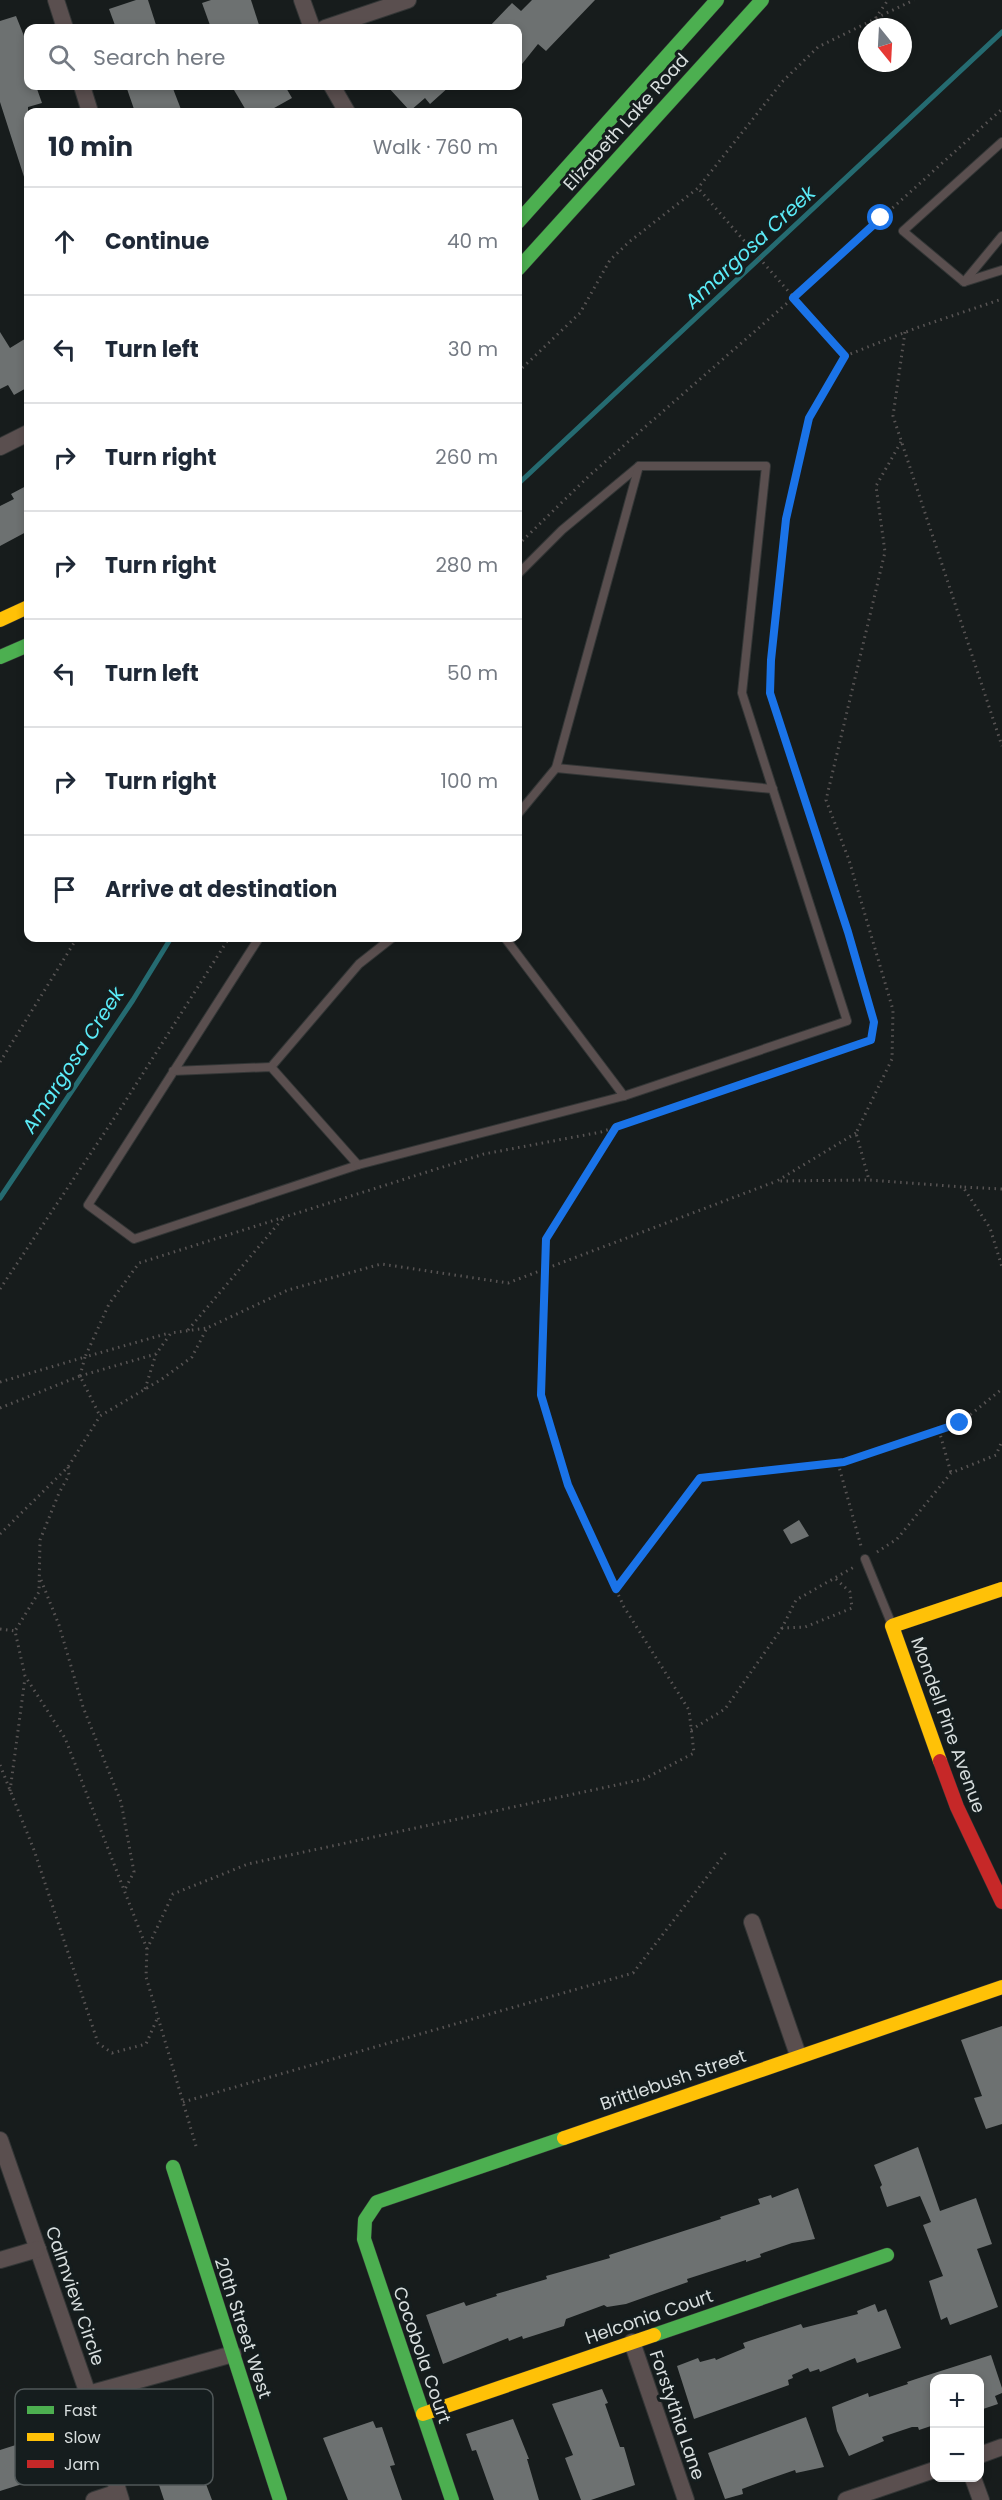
<!DOCTYPE html>
<meta charset="utf-8">
<style>
:root{--surface:#fff;--page:#f6f6f7;--text:#1f2937;--muted:#747a83;--line:#e0e1e3}
body{margin:0;font-family:Poppins,sans-serif;background:var(--page);color:var(--text)}
.controls{position:absolute;right:18px;bottom:18px;display:grid;overflow:hidden;border-radius:12px;box-shadow:0 3px 9px #0003}
.controls button{width:54px;height:54px;display:grid;place-items:center;padding:0;border:0;border-bottom:2px solid var(--line);background:var(--surface);color:var(--text);font:30px sans-serif}
.compass{position:absolute;left:858px;top:18px;width:54px;height:54px;border-radius:50%;background:var(--surface);box-shadow:0 3px 9px #0003;rotate:162deg}
.stop{position:absolute;width:18px;height:18px;margin:-14px;border:4px solid #1a73e8;border-radius:50%;background:#fff}
.stop.end{background:#1a73e8;border-color:#fff;box-shadow:0 2px 6px #0008}
.list{margin:0;padding:0;list-style:none}
h2{display:flex;justify-content:space-between;align-items:center;height:78px;margin:0;padding:0 24px;font-size:26px}
h2 small{font-size:20px;font-weight:400;color:var(--muted)}
.list li{display:grid;grid-template-columns:39px 1fr auto;gap:18px;align-items:center;box-sizing:border-box;height:108px;padding:0 24px;border-top:2px solid var(--line)}
.list b{display:block;font-size:22px;white-space:nowrap}
.list em{font-size:20px;font-style:normal;color:var(--muted)}
.icon{flex:none;width:33px;height:33px;fill:none;stroke:currentColor;stroke-width:2;stroke-linecap:round;stroke-linejoin:round}
.map{position:relative;flex:none;width:1002px;height:2500px;overflow:hidden}
.search{position:absolute;background:var(--surface);box-shadow:0 3px 9px #0003;left:24px;top:24px;width:498px;height:66px;display:flex;align-items:center;gap:15px;box-sizing:border-box;padding:0 21px;border-radius:12px;color:var(--muted);font-size:22px}
.panel{position:absolute;background:var(--surface);box-shadow:0 3px 9px #0003;left:24px;top:108px;width:498px;height:834px;border-radius:12px}
.map>svg:first-child{display:block}
.lines{fill:none;stroke-linecap:round;stroke-linejoin:round}
.stream{stroke:#256b71;stroke-width:5}
.building{fill:#6d7171}
.lane-casing{stroke:#333636;stroke-width:10}
.street-casing{stroke:#333636;stroke-width:18}
.fast-casing{stroke:#333636;stroke-width:15}
.slow-casing{stroke:#333636;stroke-width:15}
.jam-casing{stroke:#333636;stroke-width:15}
.path{stroke:#585454;stroke-width:3;stroke-dasharray:1.5 4.5;stroke-linecap:butt}
.lane{stroke:#5a4f4f;stroke-width:8}
.street{stroke:#5a4f4f;stroke-width:16}
.fast{stroke:#4caf50;stroke-width:14}
.slow{stroke:#ffc107;stroke-width:14}
.jam{stroke:#c62828;stroke-width:14}
.route{stroke:#1a73e8;stroke-width:8}
.labels{text-anchor:middle;stroke-width:6;stroke-linejoin:round;paint-order:stroke}
.street-label{font-size:18px;fill:#d8dede;stroke:#151d1e}
.water-label{font-size:20px;font-style:italic;fill:#5bebf7;stroke:#151d1e}
.key{fill:#151d1e;stroke:#505758;stroke-width:1.5}
.key-label{font-size:16px;fill:#d8dede}
</style>
<div class="map">
<svg width="1002" height="2500" viewBox="0 0 1002 2500">
<rect width="100%" height="100%" fill="#171c1c"/>
<g class="lines">
<!-- stream -->
<g class="stream">
<polyline points="518,484 1002,32"/>
<polyline points="0,1198 133,1000 171,938"/>
</g>
</g>
<!-- building -->
<g class="building">
<polygon points="136,0 148,0 157,28 116,28 109,9"/>
<polygon points="211,0 251,0 260,28 211,28 202,3"/>
<polygon points="532,0 595,0 546,51 538,44 518,69 518,28 488,28 512,3 521,11"/>
<polygon points="16,16 28,46 28,86 36,86 42,103 28,107 28,182 26,183 0,102 0,21"/>
<polygon points="126,86 172,86 182,112 135,112"/>
<polygon points="242,86 285,86 292,98 267,112 247,112 234,90"/>
<polygon points="387,86 450,86 430,104 425,98 410,111"/>
<polygon points="0,332 10,348 28,337 28,387 14,395 8,385 0,389"/>
<polygon points="28,485 28,531 0,546 0,506 14,499 11,494"/>
<polygon points="799,1520 809,1536 791,1544 783,1530"/>
<polygon points="1002,2026 1002,2124 986,2129 974,2098 982,2096 961,2040"/>
<polygon points="918,2147 940,2211 976,2198 992,2244 977,2249 998,2307 950,2325 947,2317 941,2320 929,2281 943,2276 923,2225 931,2222 920,2196 887,2207 880,2187 882,2185 874,2165"/>
<polygon points="798,2188 815,2239 792,2243 760,2254 761,2257 746,2262 746,2260 687,2279 688,2282 626,2304 607,2307 604,2305 566,2319 564,2326 523,2339 522,2336 509,2341 508,2338 443,2364 426,2315 464,2302 466,2306 497,2296 496,2294 547,2279 546,2276 610,2258 609,2255 721,2219 720,2217 760,2204 758,2199 771,2195 772,2198"/>
<polygon points="875,2304 878,2312 886,2309 901,2348 857,2363 855,2358 820,2372 819,2369 810,2372 808,2368 792,2375 793,2378 788,2380 789,2385 694,2419 677,2366 698,2358 700,2362 715,2358 716,2360 745,2348 743,2343 801,2324 803,2328 858,2314 857,2311"/>
<polygon points="991,2355 1002,2388 1002,2393 995,2396 998,2404 980,2410 980,2379 934,2379 934,2425 919,2430 918,2427 912,2427 882,2437 884,2441 849,2456 837,2431 832,2407 868,2393 869,2397 908,2384 907,2382 925,2376"/>
<polygon points="602,2389 608,2403 605,2404 620,2447 624,2447 635,2485 591,2500 581,2500 565,2458 573,2455 552,2404"/>
<polygon points="186,2399 200,2441 191,2444 212,2500 164,2500 139,2425 144,2423 142,2414"/>
<polygon points="60,2417 76,2467 0,2491 0,2450 22,2443 18,2431"/>
<polygon points="806,2417 824,2467 796,2473 795,2470 766,2480 742,2489 743,2494 725,2499 708,2453"/>
<polygon points="513,2419 529,2459 527,2459 539,2500 494,2500 476,2450 472,2451 466,2434"/>
<polygon points="373,2421 376,2428 382,2427 395,2465 390,2466 402,2500 348,2500 323,2438"/>
</g>
<g class="lines">
<!-- lane casing -->
<g class="lane-casing">
<g id="lane">
<polyline points="1002,142 903,231 964,282 1002,270"/>
<polyline points="964,282 1002,236"/>
<polyline points="518,574 562,530 639,466"/>
<polyline points="556,768 773,789"/>
<polyline points="505,938 624,1096"/>
<polyline points="271,1067 359,964 392,938"/>
<polyline points="173,1071 271,1067 358,1165 134,1239 88,1205 259,938"/>
<polyline points="358,1165 624,1096 847,1021 742,693 766,466 639,466 556,768 518,814"/>
<polyline points="865,1559 892,1625"/>
</g>
</g>
<!-- street casing -->
<g class="street-casing">
<g id="street">
<polyline points="56,0 65,28"/>
<polyline points="302,0 312,28"/>
<polyline points="325,28 408,0"/>
<polyline points="82,86 90,112"/>
<polyline points="332,86 347,112"/>
<polyline points="0,447 28,433"/>
<polyline points="752,1922 798,2055"/>
<polyline points="0,2140 88,2394 121,2500"/>
<polyline points="0,2260 38,2249"/>
<polyline points="632,2342 686,2500"/>
<polyline points="88,2394 233,2354"/>
<polyline points="980,2455 1002,2447"/>
<polyline points="973,2478 981,2500"/>
<polyline points="94,2500 118,2492"/>
<polyline points="846,2500 934,2470"/>
</g>
</g>
<!-- fast casing -->
<g class="fast-casing">
<g id="fast">
<polyline points="518,222 717,0"/>
<polyline points="518,269 762,0"/>
<polyline points="0,657 28,645"/>
<polyline points="173,2167 280,2500"/>
<polyline points="654,2335 887,2255"/>
<polyline points="452,2500 364,2239 365,2220 377,2202 564,2138"/>
</g>
</g>
<!-- slow casing -->
<g class="slow-casing">
<g id="slow">
<polyline points="0,620 28,607"/>
<polyline points="940,1761 892,1626 1002,1589"/>
<polyline points="564,2138 1002,1987"/>
<polyline points="423,2414 654,2335"/>
</g>
</g>
<!-- jam casing -->
<g class="jam-casing">
<polyline id="jam" points="940,1761 957,1807 1002,1902"/>
</g>
<!-- path -->
<g class="path">
<polyline points="876,18 914,0"/>
<polyline points="905,332 893,416 1002,746"/>
<polyline points="845,356 916,328 1002,299"/>
<polyline points="518,372 580,313 610,260 629,242 698,188 783,81 818,47 875,19 888,0"/>
<polyline points="901,442 876,486 885,552 826,800 849,860 893,1010 892,1059 856,1133 869,1180 963,1187"/>
<polyline points="518,545 590,475 793,298 1002,109"/>
<polyline points="0,1062 77,938"/>
<polyline points="856,1133 777,1181 869,1180"/>
<polyline points="1002,1189 963,1187 990,1228 1002,1267"/>
<polyline points="0,1289 121,1108 229,938"/>
<polyline points="188,1330 284,1217"/>
<polyline points="80,1376 156,1354 171,1333 207,1328"/>
<polyline points="80,1376 85,1357 169,1333"/>
<polyline points="0,1382 85,1357 109,1304 139,1263 484,1154 601,1132 871,1040 874,1022 848,932 770,693 771,660 786,519 809,418 845,356 698,188"/>
<polyline points="145,1389 156,1354"/>
<polyline points="0,1408 80,1376 100,1416"/>
<polyline points="939,1430 951,1473"/>
<polyline points="838,1463 861,1546"/>
<polyline points="68,1467 69,1475 59,1493 40,1540 39,1592 15,1631 25,1676 65,1738 147,1949"/>
<polyline points="0,1534 68,1467 100,1416 162,1379 192,1357 207,1328 288,1290 381,1264 508,1283 777,1181"/>
<polyline points="877,1552 897,1539 951,1473 996,1455 1002,1441"/>
<polyline points="836,1579 850,1592 852,1608 805,1627 782,1628 796,1600 854,1567"/>
<polyline points="41,1580 59,1625 83,1707 121,1802 134,1872 125,1889"/>
<polyline points="617,1589 700,1477 844,1462 960,1423 1002,1389"/>
<polyline points="0,1629 15,1631"/>
<polyline points="691,1730 725,1709 782,1628"/>
<polyline points="0,1765 34,1850 98,2043 112,2053 146,2044 157,2019"/>
<polyline points="10,1791 25,1678"/>
<polyline points="183,2102 633,1973 727,1851"/>
<polyline points="196,2146 146,1977 147,1949 173,1894 248,1864 644,1779 694,1753 689,1710 624,1607 568,1485 541,1395 546,1239 615,1128"/>
</g>
<!-- lane -->
<use href="#lane" class="lane"/>
<!-- street -->
<use href="#street" class="street"/>
<!-- fast -->
<use href="#fast" class="fast"/>
<!-- slow -->
<use href="#slow" class="slow"/>
<!-- jam -->
<use href="#jam" class="jam"/>
</g>
<g class="lines">
<!-- route -->
<polyline class="route" points="881,218 793,298 845,356 809,418 786,519 771,660 770,693 848,932 874,1022 871,1040 616,1127 546,1239 541,1395 568,1485 616,1589 700,1478 844,1462 960,1423"/>
</g>
<g class="labels">
<!-- street labels -->
<g class="street-label">
<text transform="translate(626 122) rotate(-48)" y="6">Elizabeth Lake Road</text>
<text transform="translate(948 1725) rotate(70)" y="6">Mondell Pine Avenue</text>
<text transform="translate(673 2080) rotate(-19)" y="6">Brittlebush Street</text>
<text transform="translate(75 2296) rotate(71)" y="6">Calmview Circle</text>
<text transform="translate(649 2317) rotate(-19)" y="6">Helconia Court</text>
<text transform="translate(243 2328) rotate(72)" y="6">20th Street West</text>
<text transform="translate(422 2355) rotate(71)" y="6">Cocobola Court</text>
<text transform="translate(677 2415) rotate(71)" y="6">Forstythia Lane</text>
</g>
<!-- water labels -->
<g class="water-label">
<text transform="translate(750 247) rotate(-43)" y="7">Amargosa Creek</text>
<text transform="translate(73 1060) rotate(-57)" y="7">Amargosa Creek</text>
</g>
</g>
<!-- legend -->
<rect x="15" y="2389" width="198" height="96" rx="9" class="key"/>
<rect x="27" y="2406" width="27" height="8" fill="#4caf50"/>
<rect x="27" y="2433" width="27" height="8" fill="#ffc107"/>
<rect x="27" y="2460" width="27" height="8" fill="#c62828"/>
<g class="key-label">
<text x="64" y="2416">Fast</text>
<text x="64" y="2443">Slow</text>
<text x="64" y="2470">Jam</text>
</g>
</svg>
<div class="controls">
<button>+</button>
<button>−</button>
</div>
<svg class="compass" viewBox="-18 -18 36 36"><path d="M0-13l5 13h-10z" fill="#e53935"/><path d="M0 13l5-13h-10z" fill="#747a83"/></svg>
<div class="stop" style="left:881px;top:218px"></div>
<div class="stop end" style="left:960px;top:1423px"></div>
<div class="search"><svg class="icon" aria-label="search" viewBox="0 0 24 24"><circle cx="10" cy="10" r="6"/><path d="M15 15l6 6"/></svg>Search here</div>
<section class="panel">
<h2>10 min<small>Walk · 760 m</small></h2>
<ul class="list">
<li><svg class="icon" aria-label="ahead" viewBox="0 0 24 24"><path d="M12 20V5M6 11l6-6 6 6"/></svg><div><b>Continue</b></div><em>40 m</em></li>
<li><svg class="icon" aria-label="left" viewBox="0 0 24 24"><path d="M17 20v-9H6M10 6l-5 5 5 5"/></svg><div><b>Turn left</b></div><em>30 m</em></li>
<li><svg class="icon" aria-label="right" viewBox="0 0 24 24"><path d="M7 20v-9h11M14 6l5 5-5 5"/></svg><div><b>Turn right</b></div><em>260 m</em></li>
<li><svg class="icon" aria-label="right" viewBox="0 0 24 24"><path d="M7 20v-9h11M14 6l5 5-5 5"/></svg><div><b>Turn right</b></div><em>280 m</em></li>
<li><svg class="icon" aria-label="left" viewBox="0 0 24 24"><path d="M17 20v-9H6M10 6l-5 5 5 5"/></svg><div><b>Turn left</b></div><em>50 m</em></li>
<li><svg class="icon" aria-label="right" viewBox="0 0 24 24"><path d="M7 20v-9h11M14 6l5 5-5 5"/></svg><div><b>Turn right</b></div><em>100 m</em></li>
<li><svg class="icon" aria-label="arrive" viewBox="0 0 24 24"><path d="M6 21V4h12l-3 4 3 4H6"/></svg><div><b>Arrive at destination</b></div></li>
</ul>
</section>
</div>
